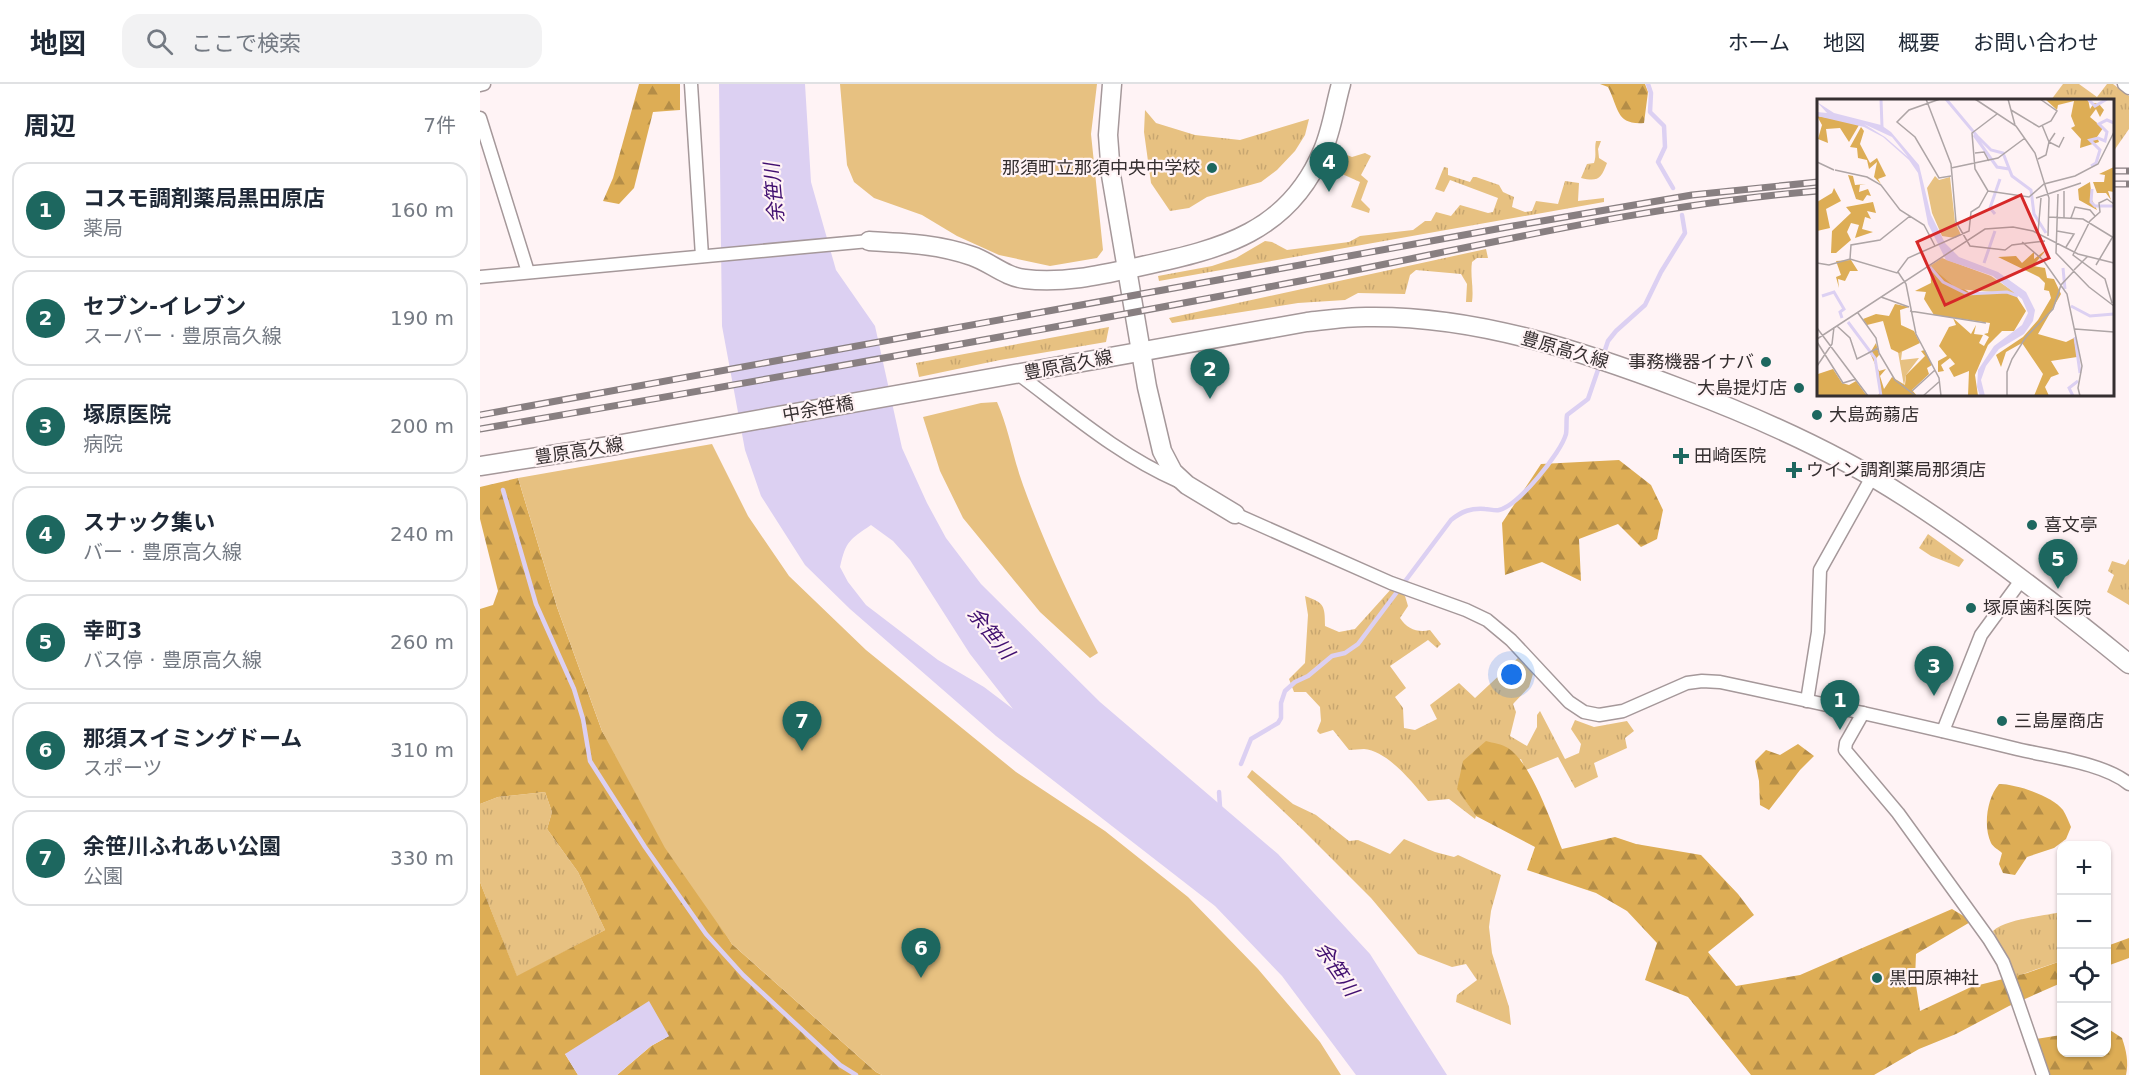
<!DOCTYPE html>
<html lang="ja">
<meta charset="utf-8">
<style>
:root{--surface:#fff;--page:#f2f2f3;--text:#1f2937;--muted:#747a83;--line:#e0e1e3;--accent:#1d675f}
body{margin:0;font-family:"DejaVu Sans","Noto Sans JP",sans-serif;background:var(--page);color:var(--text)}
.controls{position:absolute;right:18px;bottom:18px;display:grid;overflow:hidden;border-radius:12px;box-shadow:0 2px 4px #0004}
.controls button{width:54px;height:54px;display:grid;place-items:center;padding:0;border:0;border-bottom:2px solid var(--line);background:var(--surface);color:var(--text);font:30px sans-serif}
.you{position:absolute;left:1032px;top:591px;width:21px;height:21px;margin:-15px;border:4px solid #fff;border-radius:50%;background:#1a73e8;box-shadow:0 0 0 9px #1a73e833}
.badge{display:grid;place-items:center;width:39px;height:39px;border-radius:50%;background:var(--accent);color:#fff;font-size:20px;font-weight:700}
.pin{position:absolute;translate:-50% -50px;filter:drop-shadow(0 2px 3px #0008)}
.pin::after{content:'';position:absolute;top:32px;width:21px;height:18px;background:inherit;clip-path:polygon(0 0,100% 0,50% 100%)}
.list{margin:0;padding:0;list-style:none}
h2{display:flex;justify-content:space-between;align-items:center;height:78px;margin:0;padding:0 24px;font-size:26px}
h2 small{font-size:20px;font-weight:400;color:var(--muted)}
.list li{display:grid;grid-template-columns:39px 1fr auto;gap:18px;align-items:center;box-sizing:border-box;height:96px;margin:0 12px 12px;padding:0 12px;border:2px solid var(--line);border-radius:18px}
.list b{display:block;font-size:22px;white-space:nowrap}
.list p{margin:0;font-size:20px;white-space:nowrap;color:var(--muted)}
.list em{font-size:20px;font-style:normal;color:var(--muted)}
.icon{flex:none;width:33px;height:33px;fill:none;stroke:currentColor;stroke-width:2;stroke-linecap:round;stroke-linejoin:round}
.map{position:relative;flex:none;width:1649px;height:991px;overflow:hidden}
header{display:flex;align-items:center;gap:36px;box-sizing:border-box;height:84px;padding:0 30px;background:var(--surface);border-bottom:2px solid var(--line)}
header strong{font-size:28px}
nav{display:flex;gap:33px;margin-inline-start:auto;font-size:21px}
.search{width:420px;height:54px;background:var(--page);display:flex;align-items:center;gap:15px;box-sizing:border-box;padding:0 21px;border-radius:18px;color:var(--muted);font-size:22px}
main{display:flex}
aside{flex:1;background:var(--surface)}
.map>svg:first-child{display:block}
.grass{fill:url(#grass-tufts)}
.forest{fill:url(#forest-firs)}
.park{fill:#e7c181}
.water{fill:#dcd0f2;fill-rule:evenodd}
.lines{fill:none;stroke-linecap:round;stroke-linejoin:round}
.stream{stroke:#dcd0f2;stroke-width:4.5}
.street-casing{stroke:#a5989a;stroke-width:15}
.secondary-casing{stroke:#a5989a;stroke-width:21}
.street{stroke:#fff;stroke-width:12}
.secondary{stroke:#fff;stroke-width:18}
.rail-casing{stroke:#887f81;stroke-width:7}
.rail{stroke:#fff3f5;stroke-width:4.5;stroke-dasharray:14;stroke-linecap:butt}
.poi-dot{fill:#1d675f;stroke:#fff3f5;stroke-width:2}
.labels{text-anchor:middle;stroke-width:4.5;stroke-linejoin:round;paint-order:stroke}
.poi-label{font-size:18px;fill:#352f30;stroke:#fff3f5;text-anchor:start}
.street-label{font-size:18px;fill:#352f30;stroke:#fff3f5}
.water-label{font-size:20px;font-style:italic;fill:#410f70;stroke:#fff3f5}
.inset-river{fill:none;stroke:#dcd0f2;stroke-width:3}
.inset-road{fill:none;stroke:#aea5a6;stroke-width:1.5}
.view{fill:#d62828;fill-opacity:0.15;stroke:#d62828;stroke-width:3}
.inset-edge{fill:none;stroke:#352f30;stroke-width:3}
</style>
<header>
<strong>地図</strong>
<div class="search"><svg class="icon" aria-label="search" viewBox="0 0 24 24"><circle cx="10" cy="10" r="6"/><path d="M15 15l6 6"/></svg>ここで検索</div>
<nav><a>ホーム</a><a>地図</a><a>概要</a><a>お問い合わせ</a></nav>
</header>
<main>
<aside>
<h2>周辺<small>7件</small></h2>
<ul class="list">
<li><span class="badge">1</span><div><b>コスモ調剤薬局黒田原店</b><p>薬局</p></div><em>160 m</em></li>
<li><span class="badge">2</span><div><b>セブン-イレブン</b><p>スーパー · 豊原高久線</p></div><em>190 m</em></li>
<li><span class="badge">3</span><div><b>塚原医院</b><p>病院</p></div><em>200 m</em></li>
<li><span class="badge">4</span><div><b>スナック集い</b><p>バー · 豊原高久線</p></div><em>240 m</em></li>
<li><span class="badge">5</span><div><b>幸町3</b><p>バス停 · 豊原高久線</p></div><em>260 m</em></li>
<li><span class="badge">6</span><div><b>那須スイミングドーム</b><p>スポーツ</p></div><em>310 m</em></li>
<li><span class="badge">7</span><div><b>余笹川ふれあい公園</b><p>公園</p></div><em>330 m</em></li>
</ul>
</aside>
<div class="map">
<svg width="1649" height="991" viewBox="0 0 1649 991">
<defs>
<pattern id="grass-tufts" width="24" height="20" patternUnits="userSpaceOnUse" patternTransform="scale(1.5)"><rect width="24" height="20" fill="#e7c181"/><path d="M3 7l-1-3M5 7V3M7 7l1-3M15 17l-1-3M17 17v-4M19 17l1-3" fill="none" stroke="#c7a670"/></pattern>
<pattern id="forest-firs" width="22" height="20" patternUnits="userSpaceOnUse" patternTransform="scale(1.5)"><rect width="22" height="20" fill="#ddad55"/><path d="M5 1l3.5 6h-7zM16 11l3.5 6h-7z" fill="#b48d47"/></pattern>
</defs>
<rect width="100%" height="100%" fill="#fff3f5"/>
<!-- grass -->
<g class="grass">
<polygon points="1583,0 1599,0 1617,13 1627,0 1633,0 1649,12 1649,45 1633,68 1632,16 1571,16"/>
<polygon points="665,26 676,39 715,51 760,56 829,35 825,51 815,67 797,86 781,98 727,113 709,124 690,127 671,99 664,48"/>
<path d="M1116,57H1121L1118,65L1119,74L1127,79C1121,95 1118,98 1101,94L1107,80L1114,79C1117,71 1114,65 1116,57Z"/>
<polygon points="857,67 872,73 885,69 891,72 881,91 888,97 881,116 890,125 889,129 871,123 880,98 851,85"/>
<polygon points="964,83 968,84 968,91 990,98 993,93 996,93 1019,101 1023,108 1034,113 1032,123 1045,128 1052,127 1056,117 1078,120 1085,97 1099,99 1098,117 1124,114 1124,118 679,197 678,192 732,182 756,174 785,157 792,158 807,166 869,158 880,152 933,146 945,137 951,137 956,128 971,132 980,121 1008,129 1013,128 1018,114 970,96 964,108 955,105"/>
<path d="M1006,165L1008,174H997L992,178C990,192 994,204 992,218H986L987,200L981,190L936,186L930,191L925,210L878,209L865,216L818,219L692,239L689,234Z"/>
<polygon points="629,243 626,258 520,276 439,293 436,279"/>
<polygon points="1448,450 1484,476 1479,483 1451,472 1439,464"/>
<polygon points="1649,475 1649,521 1627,508 1634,491 1628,487 1632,477 1645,481"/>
<path d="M912,504L925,512L928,522L920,534C927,545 938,549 950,546L961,560L957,564L948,556L910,582L926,604L915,613L923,624L924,644L935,646L957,635L950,621L979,599L995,614L1039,573L1053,590L1049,603L1033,620L1036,628L1030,652L1047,662L1057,643V631L1060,627L1085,675L1099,669L1101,660L1091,645L1095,636L1114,643L1147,637L1154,647L1145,654L1147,664L1114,679L1118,693L1095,704L1078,673L1046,686L1041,675L977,704L996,732L995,735L969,715L948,717C933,699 908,667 884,665C879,665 874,666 869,666L853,646L840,650L837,647L841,637L840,623L826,608H814L809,595L825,579L828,531L825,512C844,519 845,521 845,542L859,548L875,545Z"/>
<polygon points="772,686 813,720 836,731 869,757 878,756 910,770 924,755 955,768 974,773 978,771 1021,791 1011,827 1009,843 1012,869 1029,923 1031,941 976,918 977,911 997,896 986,880 972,883 938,870 891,814 822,745 767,693"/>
<polygon points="65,708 72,728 67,745 98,788 125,846 37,893 0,798 0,720 18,713"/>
<path d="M1581,828V877L1534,893L1532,883L1513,847C1526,835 1564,832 1581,828Z"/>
</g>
<!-- forest -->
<g class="forest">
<polygon points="159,0 200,0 200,26 173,28 154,104 139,120 123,117 133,94"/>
<path d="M1120,0H1165L1168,8L1164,39C1136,41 1139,25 1128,3Z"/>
<polygon points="1139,376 1171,401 1183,426 1177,455 1161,463 1138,440 1099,455 1101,497 1062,478 1025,491 1022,439 1061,380"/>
<polygon points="38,394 77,523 122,647 252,860 396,988 402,991 137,991 171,962 189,952 85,970 98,991 0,991 0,798 37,892 125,846 98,788 67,745 72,728 65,708 18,713 0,720 0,525 13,521 18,507 0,435 0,403"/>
<path d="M1006,657C1013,659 1022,660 1028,664C1052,680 1071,738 1082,765L1135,753L1156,760L1221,771L1258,810L1274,831L1228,868L1256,902L1320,891L1472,825L1492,837L1436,870L1435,895L1440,927L1491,903L1547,889L1581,877V899L1529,922L1476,950L1439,965L1394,991H1271L1208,913L1165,896L1177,859L1147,827L1116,809L1047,786L1055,763L996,732L977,705L983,677Z"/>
<polygon points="1318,660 1334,672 1320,686 1289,726 1280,721 1279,697 1275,677 1286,666 1300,671"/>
<path d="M1519,700C1536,700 1573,712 1583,726C1586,731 1589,738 1591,743L1586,755L1574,764L1547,773L1535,791L1523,789L1519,780L1522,769C1519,766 1513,763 1511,759C1503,742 1507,714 1519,700Z"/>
<polygon points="1649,854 1649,874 1627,882 1627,862"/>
<path d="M1627,944L1642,954C1646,966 1649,978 1646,991H1566L1556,955L1581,951L1582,968H1626Z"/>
</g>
<!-- park -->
<g class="park">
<polygon points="360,0 617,0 611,50 623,166 617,174 570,182 519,171 477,152 442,131 394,114 374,98 367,81"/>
<path d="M517,318C529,345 533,374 543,401C564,459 590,515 618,569L610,574L560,528L483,434L460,387L443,333L501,319Z"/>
<polygon points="232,360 268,432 309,492 386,566 536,688 625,747 708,813 778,885 840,958 861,991 402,991 396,988 252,860 185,764 122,647 77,523 38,394"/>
</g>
<!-- water -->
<g class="water">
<path d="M239,0H325L331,98L356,186L395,242L422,364L447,419L466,454L501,500L620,618L798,770L890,870L967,991H876L802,892L735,822L516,652L370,525L325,481L281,412L265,366L242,242ZM391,441L413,457L430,476L490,570L533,625L504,603L458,576L386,521L368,498L360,483C366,457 369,456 391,441Z"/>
<polygon points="169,917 189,952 171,962 137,991 98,991 85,970"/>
</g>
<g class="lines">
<!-- stream -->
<g class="stream">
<polyline points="1168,0 1171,9 1170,28 1184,42 1185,63 1178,78 1193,104"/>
<polyline points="1123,272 1128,257 1136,247 1165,221 1181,188 1205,149 1202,131"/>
<polyline points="23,406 56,520 94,605 103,635 110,677 165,763 226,850 263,891 360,981 376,991"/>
<path d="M761,680L771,655L798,639L801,634V619L805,607L815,598L828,592L852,572L865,569L878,560L971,436C982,427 991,424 1005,425C1009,425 1015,427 1019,426C1038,422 1081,369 1086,350C1087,344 1086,337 1087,331L1108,315L1120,280"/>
<polyline points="739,708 740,723"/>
</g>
<!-- street casing -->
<g class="street-casing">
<g id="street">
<polyline points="211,0 222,172"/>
<polyline points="1644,0 1649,4"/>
<polyline points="0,1 4,0"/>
<polyline points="0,34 48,188"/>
<polyline points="0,193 389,157"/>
<path d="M538,290C589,328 640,372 698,397"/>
<path d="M755,430L911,499L986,526L1007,536L1031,556L1089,618L1104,628L1119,631L1143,627L1207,599L1222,597L1240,598C1339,619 1439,641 1537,665C1570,673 1624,679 1649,700"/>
<polyline points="1327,617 1338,548 1340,486 1392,393"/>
<polyline points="1383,629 1366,659 1365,666 1418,729 1509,855 1523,878 1535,910 1563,991"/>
<polyline points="1463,647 1501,551 1542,495"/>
</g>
</g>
<!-- secondary casing -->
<g class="secondary-casing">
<g id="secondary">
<polyline points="632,0 628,51 631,91 667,303 682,367 693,388 707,401 755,430"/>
<path d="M389,157C424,159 458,160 492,172C510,178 525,193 545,195C584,200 625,190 662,182C742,165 809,148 843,66C852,45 855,21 861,0"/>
<path d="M0,382L136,361L827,238C846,236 866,233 886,233C995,231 1102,267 1202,305C1279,334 1356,368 1425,413C1503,463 1577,521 1649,580"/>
</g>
</g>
<!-- street -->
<use href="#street" class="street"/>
<!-- secondary -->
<use href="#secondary" class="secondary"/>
<!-- rail casing -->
<g class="rail-casing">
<g id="rail">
<polyline points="1632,87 1649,87"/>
<polyline points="1632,100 1649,100"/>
<polyline points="0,331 1033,142 1212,111 1338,98"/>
<path d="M0,345C274,298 547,249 820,197C993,164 1163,121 1338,107"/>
</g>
</g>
<!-- rail -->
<use href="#rail" class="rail"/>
</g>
<!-- markers -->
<g class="poi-dot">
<circle cx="732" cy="84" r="6"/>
<circle cx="1286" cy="278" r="6"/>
<circle cx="1319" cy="304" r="6"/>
<circle cx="1337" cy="331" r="6"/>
<path d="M1198 363h6v6h6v6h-6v6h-6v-6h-6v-6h6z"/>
<path d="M1311 377h6v6h6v6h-6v6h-6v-6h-6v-6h6z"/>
<circle cx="1552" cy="441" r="6"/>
<circle cx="1491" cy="524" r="6"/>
<circle cx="1522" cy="637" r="6"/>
<circle cx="1397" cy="894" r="6"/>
</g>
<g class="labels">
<!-- poi labels -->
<g class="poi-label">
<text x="720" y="90" text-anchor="end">那須町立那須中央中学校</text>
<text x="1274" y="284" text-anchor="end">事務機器イナバ</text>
<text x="1307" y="310" text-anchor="end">大島提灯店</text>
<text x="1349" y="337">大島蒟蒻店</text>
<text x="1214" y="378">田崎医院</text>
<text x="1326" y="392">ウイン調剤薬局那須店</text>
<text x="1564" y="447">喜文亭</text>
<text x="1503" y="530">塚原歯科医院</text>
<text x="1534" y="643">三島屋商店</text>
<text x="1409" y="900">黒田原神社</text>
</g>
<!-- street labels -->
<g class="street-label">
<text transform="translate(1085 266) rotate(16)" y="6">豊原高久線</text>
<text transform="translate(588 281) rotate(-11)" y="6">豊原高久線</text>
<text transform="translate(338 325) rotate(-10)" y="6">中余笹橋</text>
<text transform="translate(99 367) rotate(-9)" y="6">豊原高久線</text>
</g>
<!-- water labels -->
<g class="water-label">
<text transform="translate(294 109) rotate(-95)" y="7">余笹川</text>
<text transform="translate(511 549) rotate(51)" y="7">余笹川</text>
<text transform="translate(857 885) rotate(56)" y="7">余笹川</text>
</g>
</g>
<!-- overview -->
<g transform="translate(1337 15)">
<rect width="297" height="297" fill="#fff3f5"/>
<path d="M81,253H85L84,261L102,259L89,276L87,287Z" fill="#e7c181"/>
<path d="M228,0H271L273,10L277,4L282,5L287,11L283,18L279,10L273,18L286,29L280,38L282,43L263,49L264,40L254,29L258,27L254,17L257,2L241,6L240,11ZM0,17L12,19L42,26L32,43L23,29L9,30L11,44L1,40L5,26ZM44,28L47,32L43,45L53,64L60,59L69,77L61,80L64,85L57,78L60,63L52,70L50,61L41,59L40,49L33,48ZM297,68V93L291,92L294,101L289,94H280L276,83H287L288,76L282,75ZM31,76L36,77L38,86L49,85L43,86L42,93L51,90L54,97L50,96L46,102L39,100ZM273,83L275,101L280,111L262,101L261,90ZM17,89L24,102L9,110L13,129L0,132V103L15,94ZM56,103L59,114L50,112L54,120L48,118L45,130L56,133L38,139L42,126L34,124L30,133L34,141L19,154H14L15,132L34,114L29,108ZM230,150L216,167L228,169L230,179L237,180L244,195L221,235L249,243L257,239L260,258L234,262L242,275L234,278L228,288L232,297H217L226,275L205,244L189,253L184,268L179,256L206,238L221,221L234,199L232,192L227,191L228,184L222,178L181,158L199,157L205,164L217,153V160ZM34,161L41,172H33L28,182L21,180L22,189L19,178L24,176L19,162ZM113,167L153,194L180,193L184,189L198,195L209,212L197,232H185L171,246L158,276L161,297H151L152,272L137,278L132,269L138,265L133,259L124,266L127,272L121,273V262L130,257L122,247L132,228L139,226L136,219L154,235L159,226L157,235L166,236L162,244L167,247L172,238L167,235L171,234L173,224L117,216L107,200L109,193L98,192L114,184ZM78,205L92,208L83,211L84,226L97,232L103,244L82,254L74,250L66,222L50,226L46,220L59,215L72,217ZM59,244L62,256L57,262L62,272L69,270L63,277L67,290L75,278L88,286L89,276L108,257L104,252L108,251L115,266L110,269L112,275L95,291L100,297H61L64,290L62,281V274L53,254ZM16,270L25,284L32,286L39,282L50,297H0L1,275Z" fill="#ddad55"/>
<path d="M118,77L122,81L133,78L138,123L144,136L138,139L125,137L115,114L110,89ZM125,159L174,177L200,195L140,190L113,167Z" fill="#e7c181"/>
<path d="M0,3L17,14L64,26L74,33L102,66L114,116L128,144L142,158L181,173L209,193L218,211L216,222L207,235L182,250L169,267L164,281L168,297H163L160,288L161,271L177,247L205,226L211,214L205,200L176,177L129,161L111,125L101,74L92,61L66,38L47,28L0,17V13L10,14ZM47,25L75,38L91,58L68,38Z" fill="#dcd0f2" fill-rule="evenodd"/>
<path class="inset-river" d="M64,0L65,28M129,0L160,37L174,51L186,54L195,77L214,91L217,115L229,134M271,0L278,7L290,0M157,36L180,68L192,70M274,67L279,64L283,51L273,41L281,39L288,42L290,33L282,25L290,21L297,24M275,90L274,103L278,107H297M178,115L173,109L183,80M167,164L178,132M113,168L126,183L150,195L190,193L201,197M246,169L248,190M5,197L17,193L27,210L23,213L25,219M254,207L273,217L297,215M31,223L58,259L64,297M258,238L263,274M256,297L252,289L261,282"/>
<path class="inset-road" d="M109,0L134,65L139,123L153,147L188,151L195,146L228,142M123,0L92,11L80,23L98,38L122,79L134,77M158,0L199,27L218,54L232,99L231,137M191,0L198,26M194,11L222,28L234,22L240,12L223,0M238,34L232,43L242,48L247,38M158,54L167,53L172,62M221,60L229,56L232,43L225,26M0,63L17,71M134,69L181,59L208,39M18,71L50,78L64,86L83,111L107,126L118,147M171,92L212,98L227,85L258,77L281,65L297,33M171,92L158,70L155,34L180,15M247,92V119M241,95L239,154L272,188L297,207M219,99L264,84M232,118L266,120L297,139M254,119L258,108L273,111L278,117M240,132L257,135L249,148M221,133L224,99M205,143L226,161L250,195L265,267L261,289L263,297M33,160L34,146L63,141L93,117M0,164L12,166L33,160L80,174L91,159L152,132L154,113L162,108L171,92M279,166L295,139M257,171L270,158M81,173L89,185L99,235L122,279L124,297M64,198L92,208M295,204L288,180L256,156L273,122L283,113L282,104L290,100L297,105M93,212L169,224M41,214L59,239L62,254L78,281L99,297M20,227L33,239L40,260L61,249M0,229L51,297M258,230L297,233M0,240L168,130L196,128L216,132L261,155L297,164M0,243L26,284L39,280M0,267L15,245L17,228M95,292L118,271M106,297L123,282M190,297V273L195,260L209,238L236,210L244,186L257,172"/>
<path class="view" d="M204,96L232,159L128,206L100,143Z"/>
<rect width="297" height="297" class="inset-edge"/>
</g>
</svg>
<div class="controls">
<button>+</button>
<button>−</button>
<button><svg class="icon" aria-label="locate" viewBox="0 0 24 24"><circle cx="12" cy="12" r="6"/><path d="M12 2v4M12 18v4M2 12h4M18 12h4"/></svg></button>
<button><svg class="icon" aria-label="layers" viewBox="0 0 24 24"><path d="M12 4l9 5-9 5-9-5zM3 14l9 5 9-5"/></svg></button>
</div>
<div class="you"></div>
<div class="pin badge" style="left:1360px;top:646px">1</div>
<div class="pin badge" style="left:730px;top:315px">2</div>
<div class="pin badge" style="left:1454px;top:612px">3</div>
<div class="pin badge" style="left:849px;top:108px">4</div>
<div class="pin badge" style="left:1578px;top:505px">5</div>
<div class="pin badge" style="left:441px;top:894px">6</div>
<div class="pin badge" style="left:322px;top:667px">7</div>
</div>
</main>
